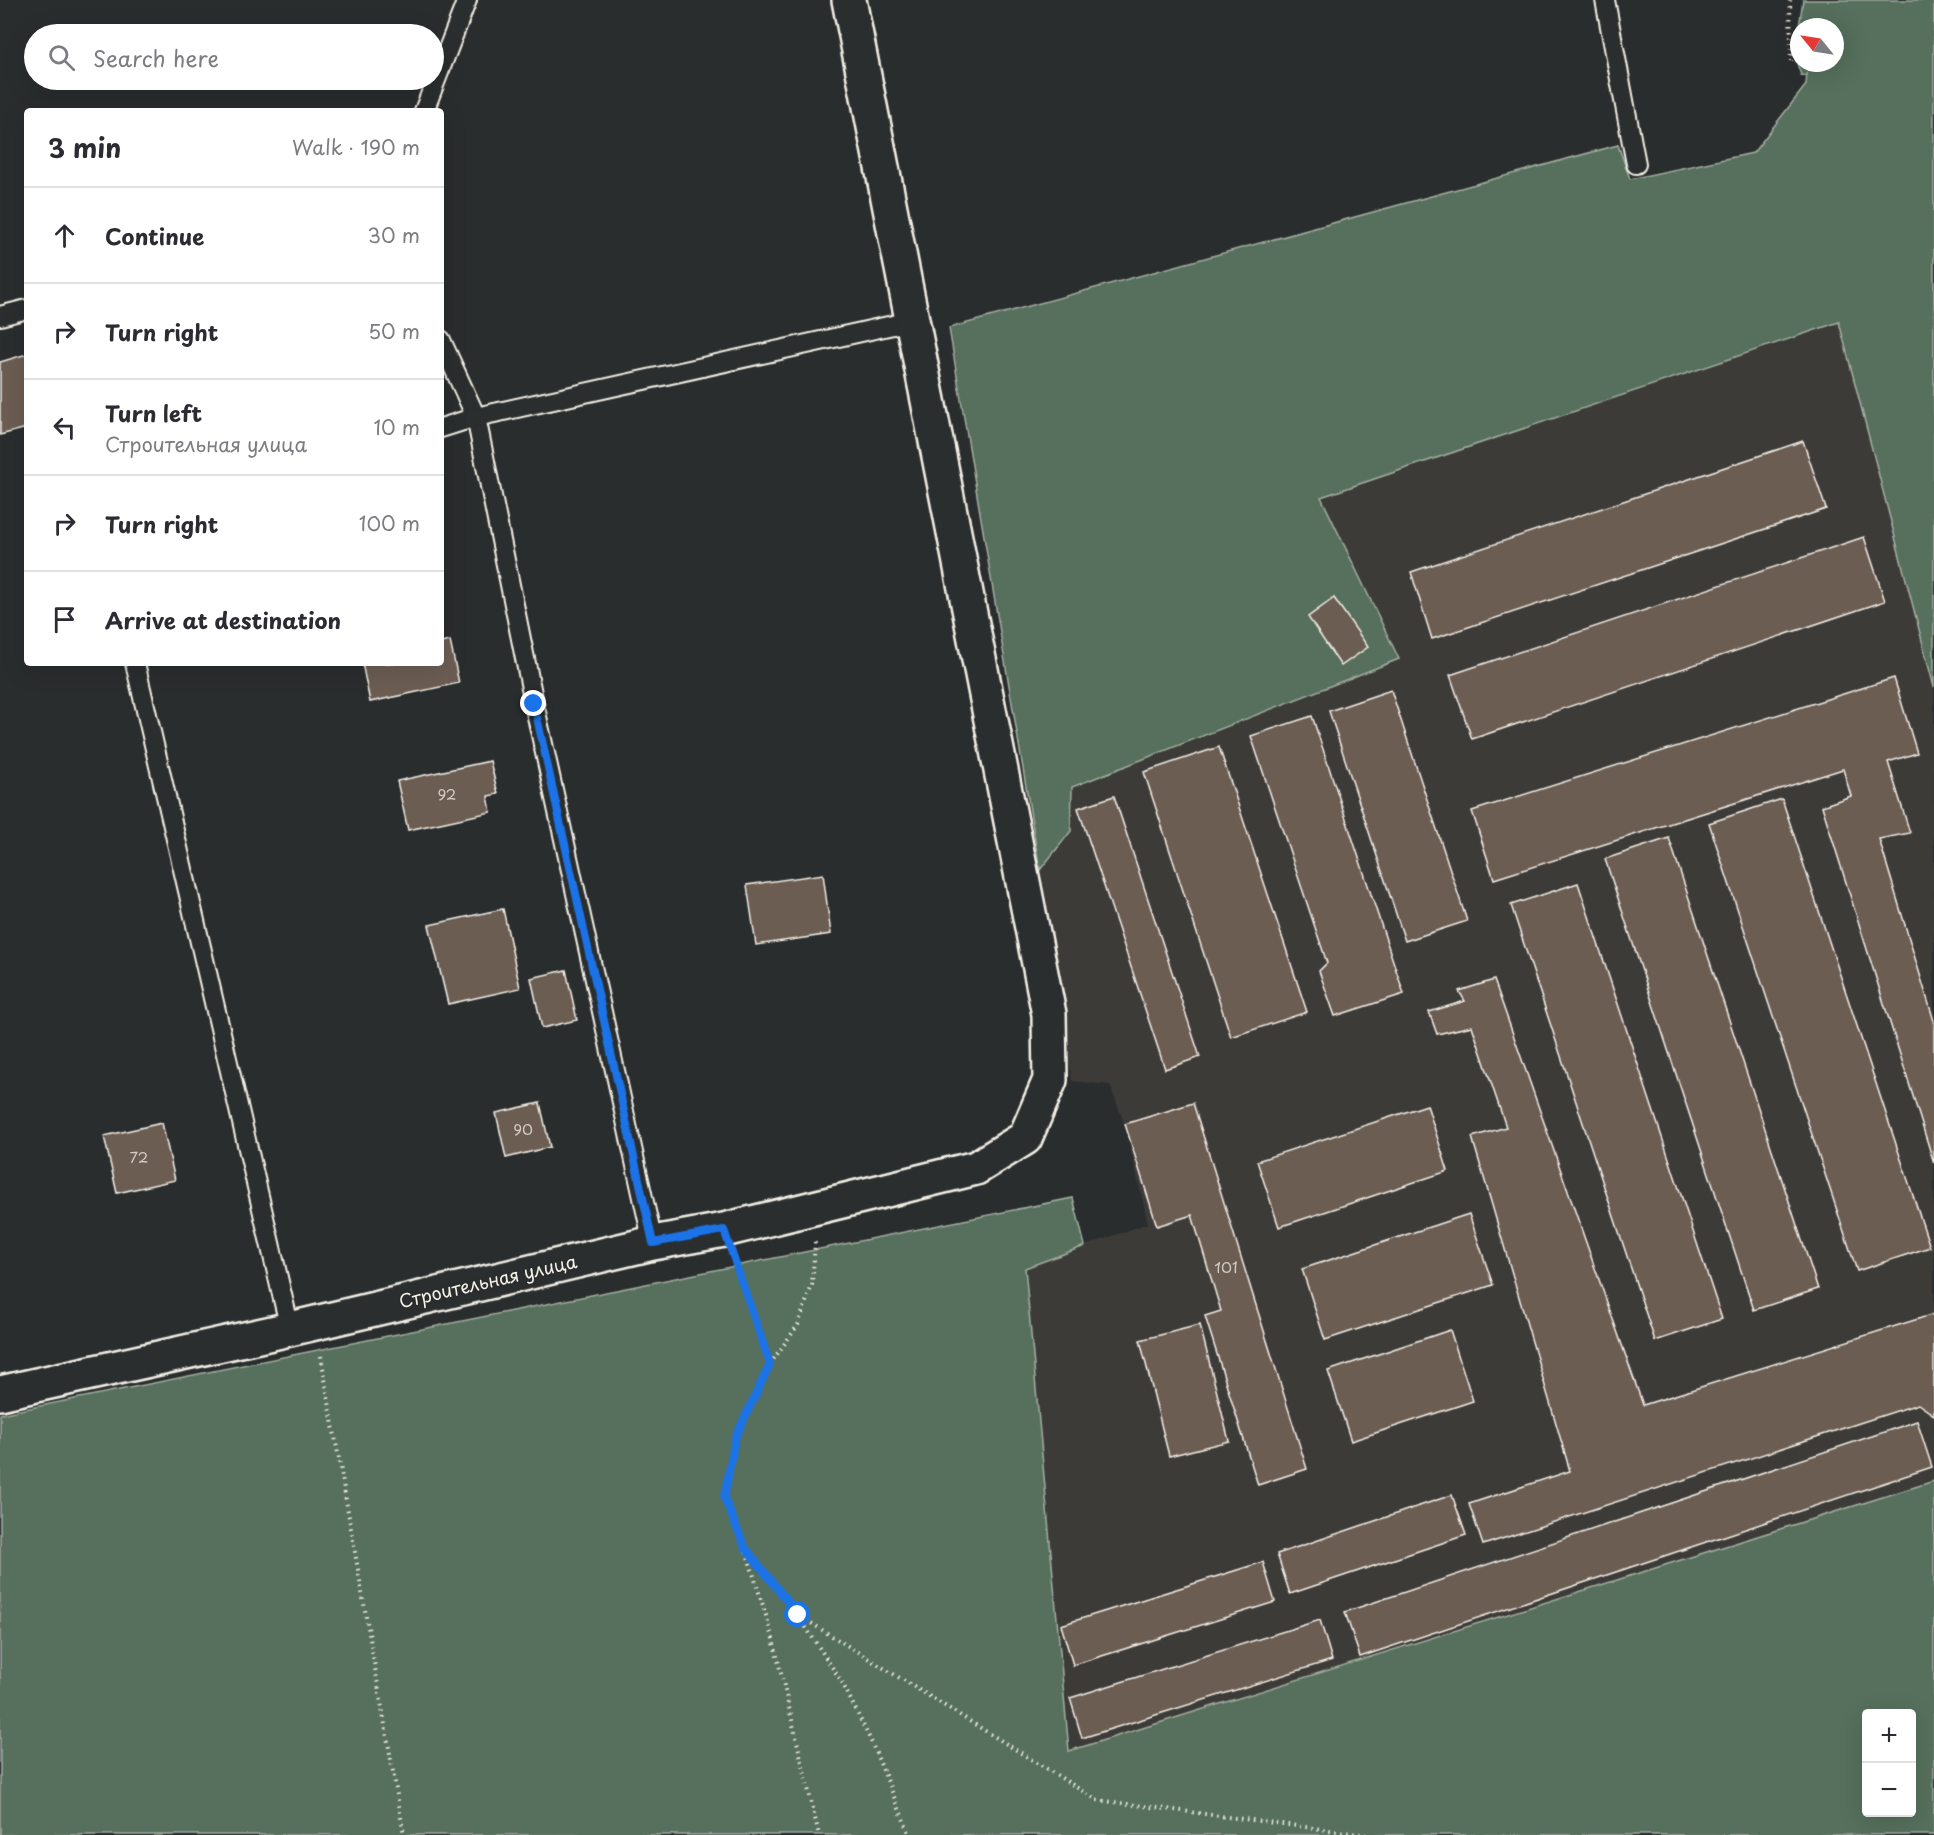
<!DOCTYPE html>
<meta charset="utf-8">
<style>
:root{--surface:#fff;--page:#f2f2f3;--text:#2b2b33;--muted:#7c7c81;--line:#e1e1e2}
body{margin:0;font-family:"Playpen Sans",sans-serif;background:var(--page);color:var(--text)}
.controls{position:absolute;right:18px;bottom:18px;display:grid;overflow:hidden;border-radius:6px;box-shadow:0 6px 24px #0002}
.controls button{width:54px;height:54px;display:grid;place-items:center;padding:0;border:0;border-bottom:2px solid var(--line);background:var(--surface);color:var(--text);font:30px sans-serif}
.compass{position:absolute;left:1790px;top:18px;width:54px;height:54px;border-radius:50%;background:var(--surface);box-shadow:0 6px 24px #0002;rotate:300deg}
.stop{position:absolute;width:18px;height:18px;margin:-14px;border:4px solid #1a73e8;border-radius:50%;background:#fff}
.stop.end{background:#1a73e8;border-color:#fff;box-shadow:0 2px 6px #0008}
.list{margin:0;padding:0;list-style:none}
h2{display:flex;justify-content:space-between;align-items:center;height:78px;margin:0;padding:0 24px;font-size:26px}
h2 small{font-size:20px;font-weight:400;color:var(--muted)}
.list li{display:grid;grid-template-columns:39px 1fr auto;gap:18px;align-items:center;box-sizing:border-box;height:96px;padding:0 24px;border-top:2px solid var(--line)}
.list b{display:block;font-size:22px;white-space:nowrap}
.list p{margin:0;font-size:20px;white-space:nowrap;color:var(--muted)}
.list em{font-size:20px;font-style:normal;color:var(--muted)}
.icon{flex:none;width:33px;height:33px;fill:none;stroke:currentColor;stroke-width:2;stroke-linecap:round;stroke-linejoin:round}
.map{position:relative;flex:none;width:1934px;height:1835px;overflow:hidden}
.search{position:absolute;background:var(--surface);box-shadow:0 6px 24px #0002;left:24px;top:24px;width:420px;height:66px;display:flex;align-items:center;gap:15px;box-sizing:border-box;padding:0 21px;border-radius:33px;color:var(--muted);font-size:22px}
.panel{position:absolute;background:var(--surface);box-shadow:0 6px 24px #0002;left:24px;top:108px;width:420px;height:558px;border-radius:6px}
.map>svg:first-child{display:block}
.built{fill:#3e3b39}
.green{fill:#566f5d;stroke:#a5b0a2;stroke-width:1.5;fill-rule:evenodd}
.building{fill:#6c5d53;stroke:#f4f1e8;stroke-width:1.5}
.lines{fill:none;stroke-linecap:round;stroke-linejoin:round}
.service-casing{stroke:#f4f1e8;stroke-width:22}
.minor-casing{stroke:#f4f1e8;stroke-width:38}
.path{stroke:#f4f1e8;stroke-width:4;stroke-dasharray:1.5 4.5;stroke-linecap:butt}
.service{stroke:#2a2d2e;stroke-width:18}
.minor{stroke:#2a2d2e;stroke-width:33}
.route{stroke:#1a73e8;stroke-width:8}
.labels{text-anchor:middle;stroke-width:5;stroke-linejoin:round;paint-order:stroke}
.number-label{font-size:15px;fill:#d2ccc3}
.street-label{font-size:18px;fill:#f4f1e8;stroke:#2a2d2e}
</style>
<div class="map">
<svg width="1934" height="1835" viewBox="0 0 1934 1835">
<rect width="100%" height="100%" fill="#2a2d2e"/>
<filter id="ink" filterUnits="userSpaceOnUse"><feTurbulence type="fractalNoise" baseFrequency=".0167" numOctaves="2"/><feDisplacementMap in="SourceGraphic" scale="12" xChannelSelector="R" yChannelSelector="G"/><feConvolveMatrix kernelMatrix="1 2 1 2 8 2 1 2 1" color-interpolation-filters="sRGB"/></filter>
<g filter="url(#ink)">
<!-- built -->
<polygon class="built" points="1839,322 1934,687 1934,1481 1069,1751 1025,1268 1148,1223 1125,1125 1110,1085 1072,1081 1040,870 1071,831 1072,787 1398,659 1321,497"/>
<!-- green -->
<g class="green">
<polygon points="1803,0 1934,0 1934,687 1839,322 1321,497 1399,659 1072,787 1071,831 1040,870 949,328 1618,145 1630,179 1753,153 1806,85 1807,73 1805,76 1801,75 1793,52 1793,42 1799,27 1799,63 1835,63 1835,27 1799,27"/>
<path d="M1073,1198L1085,1246L1025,1268L1069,1751L1934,1481V1835H0V1414ZM1866,1714H1912V1812H1866Z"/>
</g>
<!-- building -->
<g class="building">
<polygon points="27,354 27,428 0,435 0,362"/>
<polygon points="1803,441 1826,509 1432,639 1411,572"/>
<polygon points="1864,537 1885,601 1472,739 1450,675"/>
<polygon points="1334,598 1368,647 1341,666 1308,617"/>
<polygon points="450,641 459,683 370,702 362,663 441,663 441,643"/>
<polygon points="1894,678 1917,753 1888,762 1910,833 1879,839 1934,1021 1934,1163 1822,806 1851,796 1843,769 1494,879 1472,811"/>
<polygon points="1391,690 1467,921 1405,941 1329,711"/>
<polygon points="1312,716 1404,994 1335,1016 1319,971 1327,963 1251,736"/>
<polygon points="1219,747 1307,1012 1231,1037 1144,772"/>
<polygon points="490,761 498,794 488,796 491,812 408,830 397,781"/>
<polygon points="1114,796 1200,1057 1165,1069 1078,808"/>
<polygon points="1782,799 1930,1247 1857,1271 1709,823"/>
<polygon points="1669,838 1818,1289 1754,1310 1605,859"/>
<polygon points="823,874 831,934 756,945 747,885"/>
<polygon points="1578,883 1722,1319 1655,1341 1511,905"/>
<polygon points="503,909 520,988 448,1004 429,925"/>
<polygon points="566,970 577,1020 542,1028 531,978"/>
<polygon points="1494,980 1643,1405 1934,1314 1934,1415 1918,1404 1483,1545 1469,1504 1570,1471 1472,1137 1506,1127 1472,1026 1437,1034 1429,1012 1465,1001 1459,991"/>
<polygon points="540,1103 550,1147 506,1158 496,1113"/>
<polygon points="1193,1103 1307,1469 1258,1485 1205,1316 1221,1311 1192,1215 1157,1226 1125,1124"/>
<polygon points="1427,1105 1448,1171 1279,1227 1257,1161"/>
<polygon points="162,1123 175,1180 117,1193 104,1136"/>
<polygon points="1469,1214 1493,1285 1325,1340 1302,1269"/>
<polygon points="1200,1325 1229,1441 1169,1456 1140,1340"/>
<polygon points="1450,1330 1473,1401 1351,1441 1328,1371"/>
<polygon points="1917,1421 1932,1467 1360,1657 1345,1612"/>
<polygon points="1452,1495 1466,1535 1290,1594 1277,1554"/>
<polygon points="1263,1562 1275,1602 1073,1665 1061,1625"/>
<polygon points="1320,1620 1332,1660 1082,1738 1070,1698"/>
</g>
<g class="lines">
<!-- service casing -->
<g class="service-casing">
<g id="service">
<polyline points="1605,0 1636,164"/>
<polyline points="424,111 467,0"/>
<polyline points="0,316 27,309"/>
<polyline points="441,340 476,417 534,703 653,1243"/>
<polyline points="441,428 476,417 911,321"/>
<polyline points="135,663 290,1329"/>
</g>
</g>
<!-- minor casing -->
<g class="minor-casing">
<polyline id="minor" points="0,1393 290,1329 653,1243 724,1230 976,1168 1025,1138 1050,1080 1049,1014 849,0"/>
</g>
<!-- path -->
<g class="path">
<polyline points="1790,0 1791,61"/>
<polyline points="736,1264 770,1364 735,1438 725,1498 745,1547 772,1635 819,1835"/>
<polyline points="321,1356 404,1835"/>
<polyline points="770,1364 798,1325 812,1285 815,1242"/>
<polyline points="745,1547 798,1615 1097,1800 1367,1835"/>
<polyline points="799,1617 842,1682 870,1739 910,1835"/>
</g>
<!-- service -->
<use href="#service" class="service"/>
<!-- minor -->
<use href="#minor" class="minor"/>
</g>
</g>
<g class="lines" filter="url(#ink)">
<!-- route -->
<polyline class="route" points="534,704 653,1243 724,1230 770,1364 735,1438 724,1498 745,1547 798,1615"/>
</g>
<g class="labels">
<!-- number labels -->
<g class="number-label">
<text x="447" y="800">92</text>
<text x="523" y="1135">90</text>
<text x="139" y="1163">72</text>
<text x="1226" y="1273">101</text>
</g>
<!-- street labels -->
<g class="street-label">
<text transform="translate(488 1282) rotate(-13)" y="6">Строительная улица</text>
</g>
</g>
</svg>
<div class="controls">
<button>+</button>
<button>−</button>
</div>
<svg class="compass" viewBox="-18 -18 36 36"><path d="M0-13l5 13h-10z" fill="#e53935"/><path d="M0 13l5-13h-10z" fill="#7c7c81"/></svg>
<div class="stop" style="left:798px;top:1615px"></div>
<div class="stop end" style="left:534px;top:704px"></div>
<div class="search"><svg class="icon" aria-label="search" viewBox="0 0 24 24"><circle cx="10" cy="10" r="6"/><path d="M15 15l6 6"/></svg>Search here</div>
<section class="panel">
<h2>3 min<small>Walk · 190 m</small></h2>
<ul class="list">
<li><svg class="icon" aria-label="ahead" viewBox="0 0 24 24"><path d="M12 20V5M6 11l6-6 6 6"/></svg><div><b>Continue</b></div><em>30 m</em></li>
<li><svg class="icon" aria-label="right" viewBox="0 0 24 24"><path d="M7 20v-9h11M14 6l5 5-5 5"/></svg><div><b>Turn right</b></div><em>50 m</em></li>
<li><svg class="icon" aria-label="left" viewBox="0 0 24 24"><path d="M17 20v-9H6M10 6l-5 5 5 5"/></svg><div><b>Turn left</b><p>Строительная улица</p></div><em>10 m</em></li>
<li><svg class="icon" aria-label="right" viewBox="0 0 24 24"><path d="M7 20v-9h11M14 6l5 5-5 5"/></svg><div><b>Turn right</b></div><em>100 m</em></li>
<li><svg class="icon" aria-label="arrive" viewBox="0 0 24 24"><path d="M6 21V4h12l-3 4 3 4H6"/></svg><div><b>Arrive at destination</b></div></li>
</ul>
</section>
</div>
